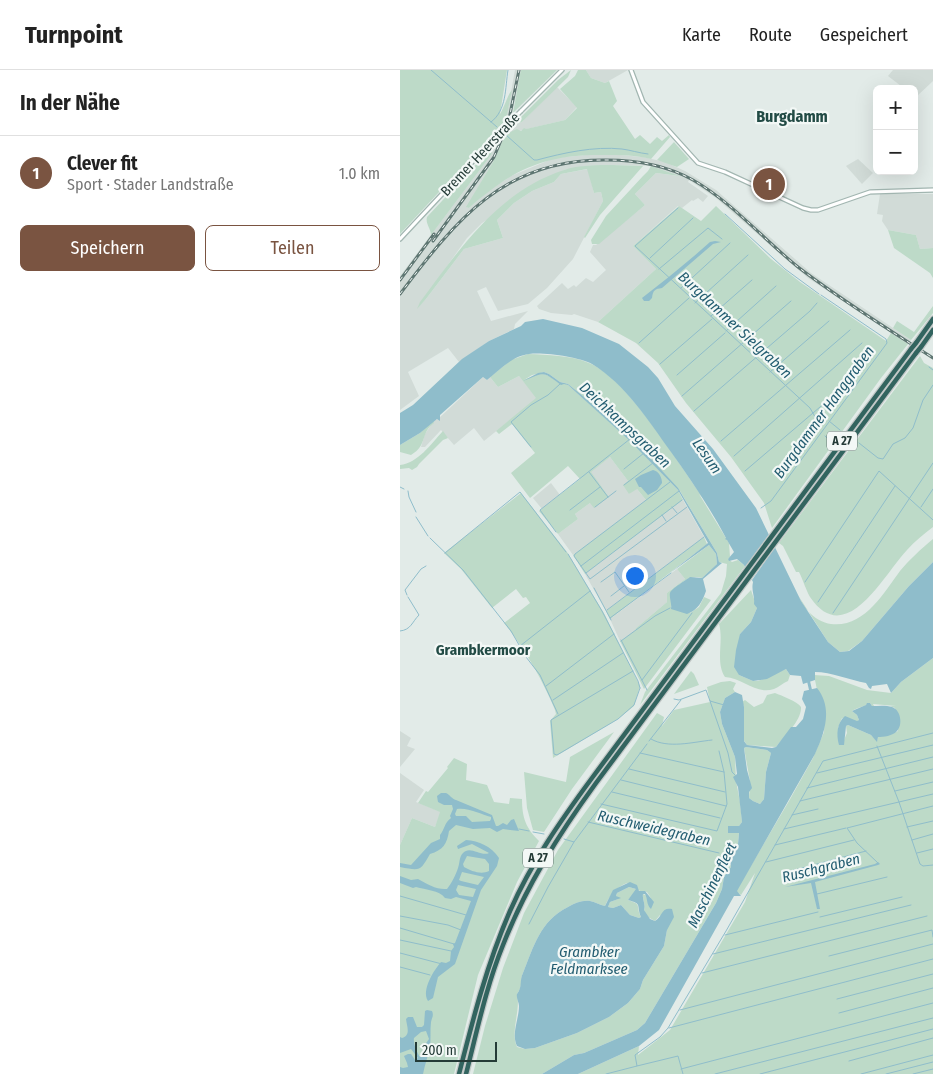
<!DOCTYPE html>
<html lang="de">
<meta charset="utf-8">
<style>
:root{--surface:#fff;--page:#f6f6f6;--text:#222;--muted:#767676;--line:#e0e0e0;--accent:#7a5441}
body{margin:0;font-family:"Fira Sans Condensed",sans-serif;background:var(--page);color:var(--text)}
.controls{position:absolute;right:15px;top:15px;display:grid;overflow:hidden;border-radius:8px;box-shadow:0 5px 20px #0002}
.controls button{width:45px;height:45px;display:grid;place-items:center;padding:0;border:0;border-bottom:1px solid var(--line);background:var(--surface);color:var(--text);font:25px sans-serif}
.scale{position:absolute;left:15px;bottom:12px;width:82px;box-sizing:border-box;padding-left:5px;border:2px solid #243b37;border-top:0;font-size:14px;line-height:18px;white-space:nowrap;color:#243b37;-webkit-text-stroke:4px #f3f8f6;paint-order:stroke}
.you{position:absolute;left:234px;top:505px;width:18px;height:18px;margin:-12px;border:4px solid #fff;border-radius:50%;background:#1a73e8;box-shadow:0 0 0 8px #1a73e833}
.badge{display:grid;place-items:center;width:32px;height:32px;border-radius:50%;background:var(--accent);color:#fff;font-size:16px;font-weight:700}
.pin{position:absolute;translate:-50% -50%;border:2px solid #fff;box-shadow:0 1px 5px #0006}
.list{margin:0;padding:0;list-style:none}
h2{display:flex;justify-content:space-between;align-items:center;height:65px;margin:0;padding:0 20px;font-size:21px}
h2 small{font-size:16px;font-weight:400;color:var(--muted)}
.list li{display:grid;grid-template-columns:32px 1fr auto;gap:15px;align-items:center;box-sizing:border-box;height:75px;padding:0 20px;border-top:1px solid var(--line)}
.list b{display:block;font-size:19px;white-space:nowrap}
.list p{margin:0;font-size:16px;white-space:nowrap;color:var(--muted)}
.list em{font-size:16px;font-style:normal;color:var(--muted)}
.actions{display:flex;gap:10px;padding:15px 20px}
.actions a{flex:1;padding:11px 0;border:1px solid var(--accent);border-radius:8px;text-align:center;font-size:18px;color:var(--accent)}
.actions .main{background:var(--accent);color:#fff}
.map{position:relative;flex:none;width:533px;height:1004px;overflow:hidden}
header{display:flex;align-items:center;gap:30px;box-sizing:border-box;height:70px;padding:0 25px;background:var(--surface);border-bottom:1px solid var(--line)}
header strong{font-size:24px}
nav{display:flex;gap:28px;margin-inline-start:auto;font-size:18px}
main{display:flex}
aside{flex:1;background:var(--surface)}
.map>svg:first-child{display:block}
.built{fill:#d1dbd7}
.green{fill:#bddac8;fill-rule:evenodd}
.water{fill:#8fbdcb;fill-rule:evenodd}
.pier{fill:#e2ebe8}
.lines{fill:none;stroke-linecap:round;stroke-linejoin:round}
.stream{stroke:#8fbdcb;stroke-width:1}
.canal{stroke:#8fbdcb;stroke-width:3}
.secondary-casing{stroke:#a2b6b1;stroke-width:5.5}
.highway-casing{stroke:#c2c8c7;stroke-width:7}
.secondary{stroke:#fff;stroke-width:3}
.highway{stroke:#32645f;stroke-width:4.5}
.rail-casing{stroke:#5e7672;stroke-width:3}
.rail{stroke:#f3f8f6;stroke-width:1;stroke-dasharray:4;stroke-linecap:butt}
.secondary-bridge-casing{stroke:#a2b6b1;stroke-width:5.5;stroke-linecap:butt}
.highway-bridge-casing{stroke:#c2c8c7;stroke-width:7;stroke-linecap:butt}
.secondary-bridge{stroke:#fff;stroke-width:3}
.highway-bridge{stroke:#32645f;stroke-width:4.5}
.labels{text-anchor:middle;stroke-width:4.5;stroke-linejoin:round;paint-order:stroke}
.shield{fill:#f3f8f6;stroke:#627470;stroke-width:1}
.shield-label{font-size:12px;font-weight:bold;fill:#243b37}
.street-label{font-size:14px;fill:#243b37;stroke:#f3f8f6}
.water-label{font-size:15px;font-style:italic;fill:#235d71;stroke:#f3f8f6}
.neighbourhood-label{font-size:15px;font-weight:bold;fill:#224b45;stroke:#f3f8f6}
.quarter-label{font-size:16px;font-weight:bold;fill:#224b45;stroke:#f3f8f6}
</style>
<header>
<strong>Turnpoint</strong>
<nav><a>Karte</a><a>Route</a><a>Gespeichert</a></nav>
</header>
<main>
<aside>
<h2>In der Nähe<small></small></h2>
<ul class="list">
<li><span class="badge">1</span><div><b>Clever fit</b><p>Sport · Stader Landstraße</p></div><em>1.0 km</em></li>
</ul>
<div class="actions"><a class="main">Speichern</a><a>Teilen</a></div>
</aside>
<div class="map">
<svg width="533" height="1004" viewBox="0 0 533 1004">
<rect width="100%" height="100%" fill="#e2ebe8"/>
<!-- built -->
<g class="built">
<polygon points="115,0 121,0 111,50 118,53 122,52 157,17 177,37 165,50 106,64 93,92 67,137 69,138 88,121 111,106 154,88 186,85 220,85 243,87 265,92 285,101 316,120 411,203 511,270 508,274 408,208 316,128 289,110 288,112 308,126 303,132 298,128 293,131 292,130 282,138 278,136 233,176 256,199 198,252 174,244 172,245 151,243 139,239 137,236 162,213 168,219 174,215 176,217 186,208 193,212 206,200 190,182 193,175 196,175 245,135 235,124 256,103 279,106 251,96 213,95 187,96 164,100 82,153 67,168 18,237 26,229 64,179 103,168 97,150 114,133 132,121 154,112 161,104 188,99 194,123 201,122 203,131 173,189 147,218 128,234 98,241 86,217 77,221 91,251 128,241 115,254 114,259 89,271 59,292 48,278 8,302 19,326 0,340 0,206 91,85 106,50"/>
<polygon points="186,0 228,0 205,13 191,8"/>
<polygon points="493,0 533,0 533,11 516,27 514,26 514,19 505,19 488,6"/>
<polygon points="458,89 473,103 462,114 446,96"/>
<polygon points="480,124 533,124 533,178 520,179 516,165 488,160 482,151 483,145 477,144"/>
<polygon points="119,306 137,328 84,371 74,358 54,375 41,360 25,377 21,377 25,364 31,355 33,353 33,351 38,349 83,307 87,310 90,307 98,317"/>
<polygon points="210,387 228,411 229,424 236,418 246,430 173,485 158,464 178,449 175,444 190,433 209,427 190,402"/>
<polygon points="151,413 160,425 142,439 133,428"/>
<polygon points="283,430 304,467 206,541 185,504"/>
<polygon points="277,499 285,509 267,523 267,532 235,559 236,560 220,571 210,549"/>
<polygon points="0,661 11,668 7,676 15,679 0,697"/>
<polygon points="0,703 24,720 16,732 41,742 35,757 12,748 0,775"/>
</g>
<!-- green -->
<g class="green">
<path d="M0,0H107L100,44C104,38 108,24 112,20L106,50L0,164Z"/>
<polygon points="121,0 157,0 113,43 120,4"/>
<polygon points="171,0 168,7 122,52 118,53 116,52 158,10"/>
<path d="M178,0H186L191,8L205,13L209,11L217,31L213,36L235,69L240,65L250,74L257,67L262,71L269,65L270,67L251,89C236,85 220,85 205,85C145,84 113,99 69,138L66,137L93,92L106,64L117,59L121,61L124,58L126,59L165,50L177,38L160,19L175,6Z"/>
<path d="M97,72L91,85L31,165C31,159 25,153 27,147Z"/>
<polygon points="274,72 289,89 277,97 257,90"/>
<path d="M213,95L243,96L200,145L185,168L184,167L203,131L201,122L194,123L187,99L161,104L154,112L132,121L114,133L97,150L103,168L64,179L26,229L17,239L20,232C60,179 97,122 164,100C179,95 197,95 213,95Z"/>
<polygon points="251,96 280,106 256,103 235,124 245,135 199,174 192,174 191,170 206,146 243,106 248,101"/>
<polygon points="279,136 301,151 316,136 371,189 400,212 486,271 491,263 508,274 481,308 372,458 364,433 331,387 286,333 258,293 236,273 198,252 256,199 233,176"/>
<polygon points="488,160 516,165 520,179 533,178 533,208 530,203 494,178"/>
<polygon points="533,236 533,243 511,270 493,258 497,251 514,262"/>
<path d="M128,284C148,285 170,285 189,293C226,307 279,394 304,429L299,424L329,473L330,487L328,489L332,492L338,490L345,496L240,635L245,622L321,523L326,506L327,494L319,492L317,483L280,421L271,411L231,368L168,314L160,312L149,304L144,302L132,305L124,310C145,301 143,302 161,314L164,313L168,315L230,370L278,420L283,430L185,504L173,485L246,430L237,419L229,424L223,415L228,411L210,387L191,402L209,427L194,438L190,433L175,444L178,449L158,464L139,441L180,409L168,396L130,428L111,403L135,383L112,354L99,364L96,361L136,328L119,306L98,317L90,307L111,290Z"/>
<path d="M520,286L524,293L533,298V457C524,464 515,471 507,480C484,504 446,580 410,527C406,520 403,510 399,502H396L383,476L379,473Z"/>
<path d="M33,351L34,353C20,363 28,375 11,385L0,382V375L20,363Z"/>
<path d="M43,361L48,368L43,370L19,394L17,397L12,400L9,398L0,399V395C18,393 31,374 43,361Z"/>
<path d="M121,423L167,482L205,545L240,616L234,636L218,649L153,688L150,651L156,644L155,640C142,609 125,579 104,553L130,533L126,527L123,528L116,519L92,538L61,499L44,483Z"/>
<polygon points="304,467 307,474 210,549 206,541"/>
<path d="M533,469V492L509,516L462,571L448,581L440,582L428,572L396,522C400,528 403,536 408,541C414,548 423,553 431,554C464,558 483,524 500,501C509,490 521,479 533,469Z"/>
<path d="M309,475L316,484L317,494L302,508C291,504 276,514 272,525C271,529 272,533 271,537L290,543L299,537L304,527L311,530L244,619L220,571L236,560L235,559L267,532V523L285,509L277,499Z"/>
<path d="M351,520L357,538L351,552L340,564L339,605L353,611H358L386,599L390,605L388,611C383,613 379,617 374,619C356,625 343,608 325,607C315,592 324,571 319,554Z"/>
<path d="M533,588V1004H178L239,976L238,985L270,960L345,832L355,803L341,825L336,821L389,731L413,688L424,662L425,637L421,625L417,620L414,605L429,606L467,620L491,623L501,612ZM468,633H470L472,636H474L473,634L496,636H490L495,638L498,661L492,664L478,666L477,671L471,665L448,655L446,656L447,663L444,670L438,671V658L442,648L456,652L459,650L457,645L452,641C457,637 466,637 468,633Z"/>
<polygon points="291,601 294,604 299,615 274,624"/>
<path d="M330,611L336,613L333,619L335,622L325,628L320,642L322,654L335,687L336,711L340,732L342,752L339,756H328V762H339L338,774L328,788L331,797L324,807L322,819L316,833L245,953L237,960L184,983L174,985L142,1004H73L85,956L103,898L124,843L158,780L257,643L264,647L262,656L274,640L310,632L307,617L321,612ZM227,813L240,821L247,822L251,828L243,824C242,830 246,834 244,840L246,846L255,851L260,845L267,860L264,876L243,910L240,919L228,933L209,947L177,963L135,978L125,979L117,977C110,962 121,940 117,924C124,915 119,911 123,903C134,876 140,851 168,837C175,833 182,830 190,831C195,832 200,835 205,836C209,826 216,817 227,813Z"/>
<path d="M375,623C382,626 397,631 401,637C402,650 384,667 376,677L347,675L343,669L344,637L342,632L345,630L354,637L363,633L367,625Z"/>
<polygon points="214,662 172,719 144,762 133,760 127,738 124,702 166,712 170,687"/>
<polygon points="346,677 367,680 371,683 366,702 364,729 360,734 353,731 349,728 350,711 344,678"/>
<path d="M54,688L67,694L66,710L87,715L94,732L109,734L110,728L122,729C122,748 126,758 139,771L117,812L78,905L54,1004H0V775L12,748L35,757L40,742L18,733L26,721L28,722L48,698L47,697Z"/>
<path d="M229,817L236,819V821L228,830C243,835 235,835 241,847L239,848L230,845L221,835L213,838L208,837L210,832L218,829L216,826L217,823Z"/>
</g>
<!-- water -->
<g class="water">
<path d="M315,171L321,172L313,174L262,218C255,219 253,220 252,228L249,231H244L242,228C265,210 288,192 310,172Z"/>
<path d="M143,249L182,258L219,274L248,297L258,308L275,336L313,379L356,438L401,531L428,572L440,582L449,581L462,571L509,516L533,492V588L501,612L491,623L487,614L472,616L471,619L469,618L466,613C450,610 431,602 415,602V610L403,614L401,606L390,605L386,599L367,609L353,611L339,605L334,597L336,580L340,564L351,552L357,538L354,534C355,526 351,521 353,512L344,495L337,489L329,491L328,489L334,482L327,470L325,469L326,468C310,438 291,410 271,382C248,350 226,315 192,294C179,287 144,282 129,284C112,286 100,300 87,310L83,307L40,345V351L37,349L20,363L0,375V343L13,335L62,289L89,271L121,256L125,252Z"/>
<path d="M144,302L149,304L160,312L168,314L184,327L230,368L254,392L278,418L317,483L319,492L322,493L303,509L306,521C302,532 298,540 287,544L271,539C272,534 269,527 270,523C271,519 286,510 290,507L302,508L317,494L316,484L309,475L270,503L308,473L278,420L229,370L168,315L164,314L161,315C141,300 145,303 123,311L138,303Z"/>
<path d="M253,400C259,401 262,408 262,413L257,420L248,425L241,417H239L235,409L241,405Z"/>
<path d="M417,618C433,638 425,662 415,684L337,821L341,826H334L259,960L239,976L178,1004H142L174,985L184,983L237,960L245,953L316,833L322,819L324,807L331,797L330,791L326,786L327,784L334,782L338,774L339,763H328V756H339L342,752L338,717L333,707L337,704L335,687L322,654L320,642L325,628L335,622L342,625L344,637V671L347,675L372,678L376,677L391,657H396L403,649L406,637L402,629L404,621ZM346,677L367,680L371,683L366,702L364,729L360,734L353,731L349,728V722L352,718L347,700L344,678Z"/>
<path d="M467,633H470L472,636C478,636 486,635 492,637C501,640 503,655 497,661C493,666 483,667 478,667L477,672L471,665L448,655L446,656L444,675H439C436,664 437,653 445,646L457,651L459,650L457,645L452,641L466,635Z"/>
<path d="M41,723H46C50,725 52,729 56,730C68,735 80,740 92,745L96,756H98L103,753L107,755L111,750L114,749L119,761L103,759L97,762L90,758L73,759L56,755L49,761C47,774 43,780 30,784C20,801 21,801 0,797V793L11,795L31,773L40,769V765C45,759 44,753 51,748L50,746L53,739L52,735H44L38,732L37,726ZM57,739C67,737 81,744 91,747V749L90,751L72,752L66,746H56L55,744Z"/>
<path d="M66,770C79,771 91,776 99,788L97,796L81,820L55,894L38,907L33,928L28,931C21,920 34,900 41,892L46,893L50,891L51,881L54,877L53,874L55,873L71,831L56,827L51,829L45,828C39,820 26,820 16,817L13,818L0,813V806L11,810L18,809C27,814 37,820 47,819C52,813 56,804 58,798C60,792 59,787 63,783C70,775 81,787 89,783L72,774L58,779L57,776ZM67,786L85,789L89,794V801C81,805 71,801 64,797L63,794ZM62,802L84,807L78,815L61,811L59,810ZM58,815L76,819L73,827L59,825L56,820Z"/>
<polygon points="478,792 480,794 478,795 415,812 420,839 417,839 411,813 385,817 475,794"/>
<path d="M230,812L237,815L239,821H245L254,832L251,839C246,834 248,829 245,824H243C242,830 246,834 244,840L250,849L255,851C263,846 261,837 272,839L274,847L267,860L264,876L243,910L240,919L228,933L209,947L177,963L135,978L125,979L117,976C111,964 119,949 119,936C119,932 116,928 117,924C123,916 119,911 123,903C134,876 140,851 168,837C175,833 182,830 190,831C195,832 200,835 205,836L213,820ZM229,817L236,819L228,830C243,834 236,835 241,847L239,848L230,845L221,835L213,838L208,837L210,832L221,828L216,826L217,823Z"/>
<path d="M27,940L32,941C34,946 32,947 31,952C30,960 31,968 30,977C28,986 25,994 23,1004H0V997L3,998L8,997L7,993L4,986L8,984H11L15,990L18,988L11,979L0,983V967L2,968C11,965 7,957 6,949L8,947H13L17,957H22L24,955L25,941ZM26,961L29,969L24,976V984L20,987C17,983 13,973 14,968L21,962Z"/>
</g>
<!-- pier -->
<polygon class="pier" points="370,463 376,476 352,510 345,497"/>
<g class="lines">
<!-- stream -->
<g class="stream">
<polyline points="31,0 97,57"/>
<path d="M91,52C107,40 105,18 108,0"/>
<path d="M106,65L134,90H137C163,83 194,76 222,79C230,80 239,83 248,84"/>
<polyline points="278,138 235,176 410,338 418,352"/>
<polyline points="325,144 385,199 419,224"/>
<polyline points="250,188 293,148"/>
<polyline points="259,199 308,158 322,169"/>
<polyline points="281,218 330,173"/>
<polyline points="295,233 348,185"/>
<polyline points="311,246 352,210"/>
<polyline points="326,261 376,216"/>
<polyline points="239,273 289,228"/>
<polyline points="260,294 312,249"/>
<polyline points="529,297 533,300"/>
<polyline points="370,302 429,251"/>
<polyline points="277,305 325,263"/>
<polyline points="282,326 391,231"/>
<polyline points="294,341 410,241 417,233"/>
<polyline points="429,351 440,360"/>
<polyline points="425,366 430,371"/>
<polyline points="321,371 450,260"/>
<polyline points="459,373 478,388 483,389 493,374 505,368 513,358 523,330 533,315"/>
<polyline points="131,377 111,352 131,335 148,325 160,314"/>
<polyline points="334,386 462,273"/>
<polyline points="224,399 244,383"/>
<polyline points="345,401 447,314"/>
<polyline points="189,402 208,427"/>
<polyline points="270,412 175,484 174,486 190,509 287,437"/>
<polyline points="224,415 253,393"/>
<polyline points="0,417 4,419"/>
<polyline points="8,421 9,427 16,442"/>
<polyline points="195,437 216,421"/>
<polyline points="272,437 277,443"/>
<polyline points="521,437 533,419"/>
<polyline points="361,438 371,431 487,273 486,269 421,225"/>
<polyline points="170,440 200,417"/>
<polyline points="262,445 266,451"/>
<polyline points="16,447 28,466"/>
<polyline points="156,462 140,440 230,369"/>
<polyline points="30,468 63,500 111,561 126,587 140,605 158,644"/>
<polyline points="45,483 120,422 166,482"/>
<polyline points="168,484 202,541 238,611 240,618"/>
<polyline points="181,496 279,421"/>
<polyline points="186,503 282,430"/>
<polyline points="201,512 215,502 229,522"/>
<polyline points="405,512 479,401 533,450"/>
<polyline points="194,518 210,548"/>
<polyline points="7,525 5,520 21,499 26,496"/>
<polyline points="211,526 224,516"/>
<polyline points="418,532 495,416"/>
<polyline points="207,540 304,467"/>
<polyline points="433,543 533,393"/>
<polyline points="211,550 210,548 271,503"/>
<path d="M0,561C11,560 12,552 19,545L8,527"/>
<polyline points="221,570 245,616"/>
<polyline points="221,571 255,546 270,538"/>
<polyline points="120,576 190,521"/>
<polyline points="233,601 151,650 154,684 157,685 218,649 234,635 240,618"/>
<polyline points="242,610 292,543"/>
<polyline points="146,616 214,564"/>
<polyline points="245,616 247,620"/>
<polyline points="274,629 279,630 306,620 310,631 324,635"/>
<polyline points="153,630 223,583"/>
<polyline points="310,631 328,683 332,702 335,705"/>
<path d="M251,669C268,679 293,672 312,670"/>
<polyline points="249,671 281,630"/>
<polyline points="477,676 499,732 520,794 523,796 533,795"/>
<polyline points="240,683 324,702"/>
<polyline points="229,699 325,722"/>
<polyline points="417,703 533,675"/>
<polyline points="221,710 326,736"/>
<polyline points="407,718 533,687"/>
<polyline points="495,721 533,712"/>
<polyline points="212,722 320,748"/>
<polyline points="400,731 533,699"/>
<polyline points="201,734 317,761 327,734 324,702 319,681"/>
<polyline points="392,745 418,739"/>
<polyline points="188,752 319,783"/>
<polyline points="507,757 533,751"/>
<polyline points="119,759 129,761"/>
<polyline points="384,759 533,724"/>
<polyline points="133,762 144,764"/>
<polyline points="164,769 174,772 247,674"/>
<polyline points="512,770 533,764"/>
<polyline points="375,775 446,758"/>
<polyline points="517,783 533,779"/>
<polyline points="366,792 454,770"/>
<polyline points="478,793 457,773 447,758 533,736"/>
<polyline points="387,802 466,781"/>
<polyline points="417,824 487,807"/>
<polyline points="0,826 66,845"/>
<polyline points="0,846 48,855 61,860"/>
<polyline points="420,847 502,827"/>
<polyline points="129,854 148,817 174,772"/>
<polyline points="0,858 54,874"/>
<polyline points="325,865 418,842"/>
<polyline points="0,870 51,881"/>
<polyline points="0,883 42,894"/>
<polyline points="313,884 511,835"/>
<polyline points="429,886 532,860 533,867"/>
<polyline points="0,897 30,905"/>
<polyline points="302,903 527,846"/>
<polyline points="437,929 533,904"/>
<polyline points="280,940 533,874"/>
<polyline points="439,943 533,918"/>
<polyline points="269,958 533,889"/>
<polyline points="449,991 533,968"/>
<polyline points="237,996 278,986 283,1004"/>
<polyline points="281,999 533,933"/>
<polyline points="206,1004 237,996 235,985 260,967 268,958 326,861 423,691 533,663"/>
<polyline points="315,1004 533,948"/>
<polyline points="360,1004 533,959"/>
<polyline points="461,1004 533,985"/>
<polyline points="486,1004 533,992"/>
<polyline points="513,1004 533,999"/>
</g>
<!-- canal -->
<polyline class="canal" points="408,609 411,622"/>
<!-- secondary casing -->
<g class="secondary-casing">
<g id="secondary">
<polyline points="231,0 243,32 298,93 325,102 403,138 411,140 418,140 470,122 533,120"/>
<polyline points="121,41 162,0"/>
<polyline points="0,169 102,60"/>
</g>
</g>
<!-- highway casing -->
<g class="highway-casing">
<g id="highway">
<polyline points="516,273 533,249"/>
<polyline points="521,277 533,260"/>
<path d="M59,1004C73,949 87,894 110,841C131,793 161,750 192,708L511,279"/>
<path d="M66,1004C77,961 86,917 103,875C126,816 159,764 196,713L516,283"/>
</g>
</g>
<!-- secondary -->
<use href="#secondary" class="secondary"/>
<!-- highway -->
<use href="#highway" class="highway"/>
<!-- rail casing -->
<g class="rail-casing">
<g id="rail">
<polyline points="33,171 94,87 108,54 119,0"/>
<polyline points="0,210 34,164"/>
<path d="M0,224C56,150 104,89 206,90C236,90 266,95 293,110C333,133 363,169 398,197C441,230 488,259 533,288"/>
</g>
</g>
<!-- rail -->
<use href="#rail" class="rail"/>
<!-- secondary-bridge casing -->
<g class="secondary-bridge-casing">
<polyline id="secondary-bridge" points="102,60 121,41"/>
</g>
<!-- highway-bridge casing -->
<g class="highway-bridge-casing">
<g id="highway-bridge">
<polyline points="511,279 516,273"/>
<polyline points="516,283 521,277"/>
</g>
</g>
<!-- secondary-bridge -->
<use href="#secondary-bridge" class="secondary-bridge"/>
<!-- highway-bridge -->
<use href="#highway-bridge" class="highway-bridge"/>
</g>
<g class="labels">
<!-- shield labels -->
<g class="shield">
<rect x="427" y="361.5" width="30" height="19" rx="4"/>
<rect x="123" y="778.5" width="30" height="19" rx="4"/>
</g>
<g class="shield-label">
<text x="442" y="375">A 27</text>
<text x="138" y="792">A 27</text>
</g>
<!-- street labels -->
<g class="street-label">
<text transform="translate(80 84) rotate(-47)" y="5">Bremer Heerstraße</text>
</g>
<!-- water labels -->
<g class="water-label">
<text transform="translate(335 255) rotate(43)" y="5">Burgdammer Sielgraben</text>
<text transform="translate(424 342) rotate(-54)" y="5">Burgdammer Hanggraben</text>
<text transform="translate(225 355) rotate(43)" y="5">Deichkampsgraben</text>
<text transform="translate(307 386) rotate(55)" y="5">Lesum</text>
<text transform="translate(254 758) rotate(13)" y="5">Ruschweidegraben</text>
<text transform="translate(421 798) rotate(-14)" y="5">Ruschgraben</text>
<text transform="translate(312 815) rotate(-64)" y="5">Maschinenfleet</text>
<text x="189" y="887">Grambker<tspan x="189" dy="17">Feldmarksee</tspan></text>
</g>
<!-- neighbourhood labels -->
<g class="neighbourhood-label">
<text x="83" y="585">Grambkermoor</text>
</g>
<!-- quarter labels -->
<g class="quarter-label">
<text x="392" y="52">Burgdamm</text>
</g>
</g>
</svg>
<div class="controls">
<button>+</button>
<button>−</button>
</div>
<div class="scale">200 m</div>
<div class="you"></div>
<div class="pin badge" style="left:369px;top:114px">1</div>
</div>
</main>
